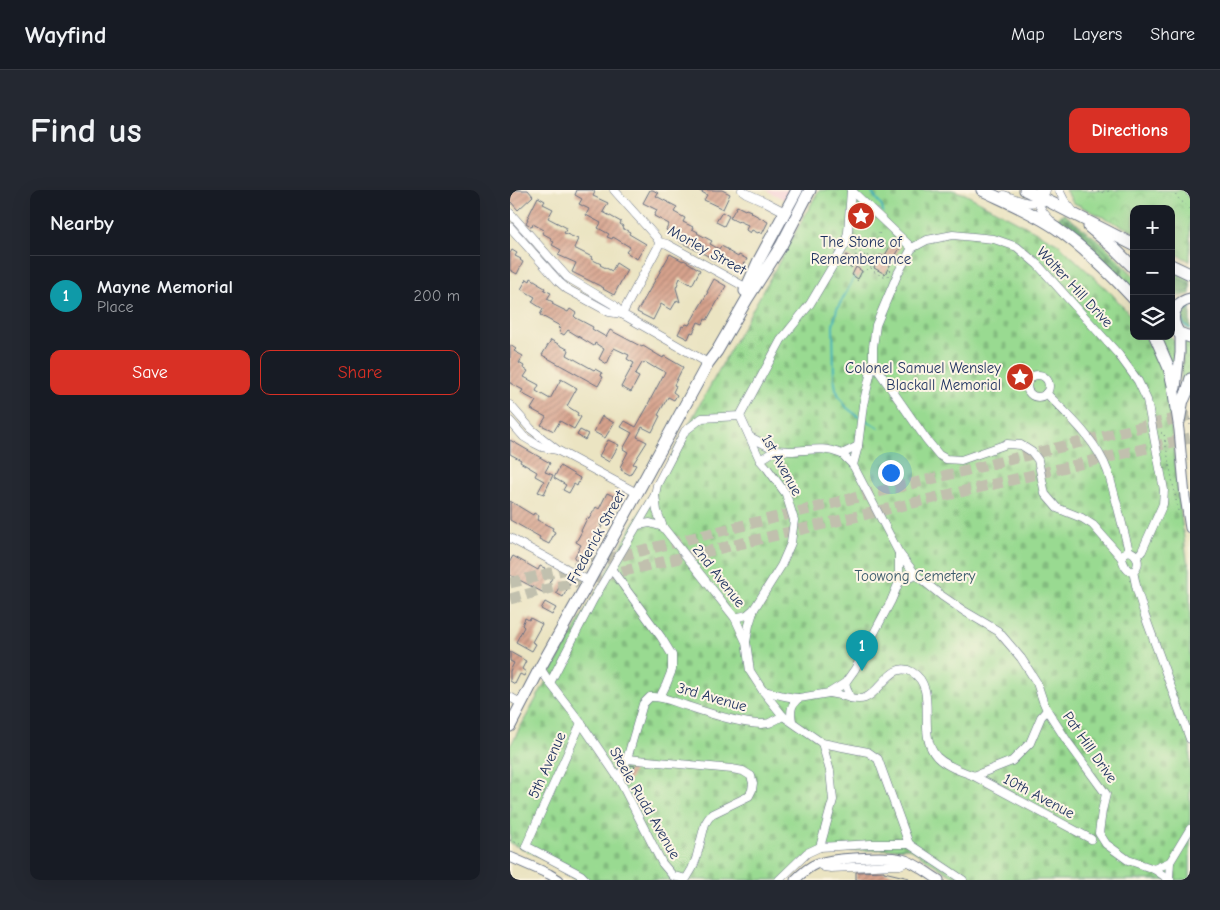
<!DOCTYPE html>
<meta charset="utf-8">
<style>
:root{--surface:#171b24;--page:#242831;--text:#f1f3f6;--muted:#9ea1a6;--line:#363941;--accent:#d93025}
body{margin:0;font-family:"Comic Neue",sans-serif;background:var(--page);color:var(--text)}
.controls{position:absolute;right:15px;top:15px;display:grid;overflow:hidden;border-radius:10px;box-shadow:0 5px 20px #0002}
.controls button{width:45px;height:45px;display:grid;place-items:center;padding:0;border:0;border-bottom:1px solid var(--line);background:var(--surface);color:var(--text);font:25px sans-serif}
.you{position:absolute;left:380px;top:282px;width:18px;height:18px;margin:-12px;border:4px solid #fff;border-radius:50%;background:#1a73e8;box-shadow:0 0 0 8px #1a73e833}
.badge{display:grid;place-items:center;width:32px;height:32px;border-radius:50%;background:var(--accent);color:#fff;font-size:16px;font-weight:700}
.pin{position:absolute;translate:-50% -41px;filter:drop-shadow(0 1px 2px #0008)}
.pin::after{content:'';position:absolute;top:26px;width:18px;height:15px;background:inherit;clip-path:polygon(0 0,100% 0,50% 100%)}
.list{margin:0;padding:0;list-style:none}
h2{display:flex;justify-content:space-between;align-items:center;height:65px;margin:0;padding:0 20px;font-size:21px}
h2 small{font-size:16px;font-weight:400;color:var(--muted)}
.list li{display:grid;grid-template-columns:32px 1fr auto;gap:15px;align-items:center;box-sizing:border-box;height:80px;padding:0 20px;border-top:1px solid var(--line)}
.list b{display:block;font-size:19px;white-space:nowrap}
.list p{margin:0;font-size:16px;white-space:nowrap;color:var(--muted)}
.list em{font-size:16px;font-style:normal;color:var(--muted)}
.actions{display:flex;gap:10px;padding:15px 20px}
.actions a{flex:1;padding:11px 0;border:1px solid var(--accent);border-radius:10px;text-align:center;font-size:18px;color:var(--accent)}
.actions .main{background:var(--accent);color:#fff}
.icon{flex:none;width:28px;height:28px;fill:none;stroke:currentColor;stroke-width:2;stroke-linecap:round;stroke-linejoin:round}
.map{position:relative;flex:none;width:680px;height:690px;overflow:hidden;border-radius:10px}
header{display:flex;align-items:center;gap:30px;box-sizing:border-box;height:70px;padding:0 25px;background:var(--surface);border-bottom:1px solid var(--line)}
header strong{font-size:24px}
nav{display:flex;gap:28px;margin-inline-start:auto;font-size:18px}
.intro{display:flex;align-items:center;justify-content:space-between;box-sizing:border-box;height:120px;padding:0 30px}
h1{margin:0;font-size:35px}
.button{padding:12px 22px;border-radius:10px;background:var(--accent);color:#fff;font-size:18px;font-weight:700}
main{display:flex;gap:30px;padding:0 30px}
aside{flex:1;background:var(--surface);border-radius:10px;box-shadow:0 5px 20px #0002}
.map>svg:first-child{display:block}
.built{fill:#f6cfd7}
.grass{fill:url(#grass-dots);stroke:#5a8478}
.forest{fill:url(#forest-firs);stroke:#4a746c}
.cemetery{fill:url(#cemetery-stones);stroke:#5a8478}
.park{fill:url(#park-crowns);stroke:#5a8478}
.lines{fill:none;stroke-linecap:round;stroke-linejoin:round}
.stream{stroke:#44b4bc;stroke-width:2}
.building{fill:url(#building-hatch)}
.highway-tunnel{stroke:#c1c0ae;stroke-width:11;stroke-dasharray:11 5.5;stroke-linecap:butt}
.minor-casing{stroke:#646e81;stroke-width:9}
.major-casing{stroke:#646e81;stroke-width:11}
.highway-casing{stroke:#646e81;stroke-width:13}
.path{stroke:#646e81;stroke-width:1;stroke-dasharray:1 4;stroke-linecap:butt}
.minor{stroke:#fff;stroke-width:8}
.major{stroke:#fff;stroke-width:9}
.highway{stroke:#fff;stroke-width:11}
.path-bridge{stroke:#646e81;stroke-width:1;stroke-dasharray:1 4;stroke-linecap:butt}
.labels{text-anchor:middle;stroke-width:4;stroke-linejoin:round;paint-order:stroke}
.poi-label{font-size:15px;fill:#1b2f5e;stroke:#fcf5e5}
.street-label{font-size:15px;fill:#1b2f5e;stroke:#fcf5e5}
.park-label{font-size:15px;fill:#3a5a6b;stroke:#fcf5e5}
</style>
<header>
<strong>Wayfind</strong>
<nav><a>Map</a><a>Layers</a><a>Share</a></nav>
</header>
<div class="intro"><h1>Find us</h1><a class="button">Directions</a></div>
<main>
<aside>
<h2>Nearby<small></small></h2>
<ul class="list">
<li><span class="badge" style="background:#0f9aa8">1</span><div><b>Mayne Memorial</b><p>Place</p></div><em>200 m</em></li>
</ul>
<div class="actions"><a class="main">Save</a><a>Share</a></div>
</aside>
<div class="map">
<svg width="680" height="690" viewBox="0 0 680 690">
<defs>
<pattern id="grass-dots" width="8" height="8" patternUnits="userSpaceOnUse" patternTransform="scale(1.25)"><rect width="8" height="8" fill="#99da91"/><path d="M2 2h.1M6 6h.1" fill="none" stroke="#83bb7f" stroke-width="1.8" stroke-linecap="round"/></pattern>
<pattern id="forest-firs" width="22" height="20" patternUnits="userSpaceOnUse" patternTransform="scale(1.25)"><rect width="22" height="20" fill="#7aba7b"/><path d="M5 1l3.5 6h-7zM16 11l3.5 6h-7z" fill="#639868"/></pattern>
<pattern id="cemetery-stones" width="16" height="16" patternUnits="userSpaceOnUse" patternTransform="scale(1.25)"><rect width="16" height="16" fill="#99da91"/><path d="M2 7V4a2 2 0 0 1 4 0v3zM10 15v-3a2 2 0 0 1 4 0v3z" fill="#83bb7f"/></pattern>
<pattern id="park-crowns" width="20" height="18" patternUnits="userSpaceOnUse" patternTransform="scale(1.25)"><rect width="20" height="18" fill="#99da91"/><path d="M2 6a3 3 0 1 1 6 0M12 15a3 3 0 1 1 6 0" fill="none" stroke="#83bb7f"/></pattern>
<pattern id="building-hatch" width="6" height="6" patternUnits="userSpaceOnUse" patternTransform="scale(1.25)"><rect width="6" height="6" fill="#d7a38d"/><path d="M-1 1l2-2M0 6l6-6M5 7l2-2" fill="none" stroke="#ae8576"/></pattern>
</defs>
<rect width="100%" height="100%" fill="#fcf5e5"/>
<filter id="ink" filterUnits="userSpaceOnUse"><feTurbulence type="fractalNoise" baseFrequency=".02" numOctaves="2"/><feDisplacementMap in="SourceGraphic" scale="10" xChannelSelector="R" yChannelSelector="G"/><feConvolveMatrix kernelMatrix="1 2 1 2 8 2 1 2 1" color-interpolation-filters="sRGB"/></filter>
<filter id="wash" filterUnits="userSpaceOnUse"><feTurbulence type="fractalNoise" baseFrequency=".0096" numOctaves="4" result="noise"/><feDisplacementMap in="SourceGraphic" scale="20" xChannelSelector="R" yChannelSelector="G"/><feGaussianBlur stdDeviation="1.12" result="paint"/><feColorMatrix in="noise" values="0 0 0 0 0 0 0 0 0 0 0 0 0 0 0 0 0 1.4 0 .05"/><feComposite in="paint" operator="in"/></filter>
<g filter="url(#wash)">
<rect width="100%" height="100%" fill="#ebe4c2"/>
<!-- built -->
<polygon class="built" points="256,0 282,0 276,8 273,9"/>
<!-- grass -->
<g class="grass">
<polygon points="554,24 594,55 624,86 624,103 550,34 548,28 550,25"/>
<polygon points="661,80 680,90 680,104 670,106 661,103"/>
<polygon points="648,146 660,146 665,151 667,162 665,185"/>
<polygon points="673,150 680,152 680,182 669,208 673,167"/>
</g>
<!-- forest -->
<g class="forest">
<path d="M552,26C574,40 593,58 611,77L613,79L611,83L607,84L579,56L551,33L549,29Z"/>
<polygon points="661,85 680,93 680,101 673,103 661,100"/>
<polygon points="680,118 680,139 674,135 672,127 675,121"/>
</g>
<!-- cemetery -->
<polygon class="cemetery" points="309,0 442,0 455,4 547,53 602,104 624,130 624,146 635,146 655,183 670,319 677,370 680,378 680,690 448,690 399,658 301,663 275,690 67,690 30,667 0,653 0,556"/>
<!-- park -->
<polygon class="park" points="555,0 680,0 680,71 661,61 661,19 624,19 624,42 564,13"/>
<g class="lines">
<!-- stream -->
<g class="stream">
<polyline points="360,0 372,17 373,22"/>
<polyline points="344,88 327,119 323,135 324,188 326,199 330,208 337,218 349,227"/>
<path d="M680,117C669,122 669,134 680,139"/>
<polyline points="354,229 369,238"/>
</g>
</g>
<g id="blocks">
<!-- building -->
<g class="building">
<polygon points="3,0 18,0 23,6 8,20 0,11 0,3"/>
<polygon points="67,0 82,0 85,2 83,6 98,13 93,22 111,32 110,34 113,36 112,38 120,42 119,44 136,54 127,69 116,62 120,57 103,47 102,49 97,47 99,44 88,38 91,33 76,25 79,19 69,14 72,9 65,5"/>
<polygon points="140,0 143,0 148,3 146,6 167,17 164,22 175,28 173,32 183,37 182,39 188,42 187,43 202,51 200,54 209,59 211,56 219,60 218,61 228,67 229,65 237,69 230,81 212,72 211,74 199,68 200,67 170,52 172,48 156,40 159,34 144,26 147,20 133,13"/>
<polygon points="188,0 212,0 220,4 213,19 194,10 197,5"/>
<polygon points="28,7 35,11 33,14 43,19 38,28 57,38 54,43 68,49 64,58 82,67 81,69 91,74 90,75 102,81 106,73 117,80 104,105 93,99 94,98 62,82 66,73 48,65 51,60 42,55 44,52 40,50 41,48 32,43 34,40 23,34 22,37 16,33 18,29 17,29"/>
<polygon points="227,16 235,20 236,19 241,21 240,22 258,32 252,44 249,42 248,43 242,40 240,43 236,40 238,35 229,31 228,32 220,28"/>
<polygon points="212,22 219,26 214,36 206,32"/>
<polygon points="383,51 391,56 375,84 364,78 371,65 374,67"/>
<polygon points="2,60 7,63 5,66 11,69 10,70 13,72 7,84 0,80 0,63"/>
<polygon points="160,64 173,71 174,70 190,80 182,95 170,88 166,98 170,112 167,110 161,120 151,114 143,130 127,122"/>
<polygon points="336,65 345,70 341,78 332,73"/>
<polygon points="346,77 352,81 348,89 342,85"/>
<polygon points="21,88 29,93 28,94 35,98 34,100 41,103 37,109 43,112 42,114 58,122 60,119 66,123 64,126 66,128 83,137 82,139 96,147 100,140 132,157 133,156 153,168 154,166 173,177 164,195 166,196 163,202 167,205 164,210 158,207 148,225 150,226 142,242 132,237 127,247 137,252 123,274 126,275 120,285 111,280 112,278 110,277 118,262 113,259 122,243 111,237 115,231 126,237 139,214 138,214 155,182 146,177 145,178 135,172 134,174 132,173 125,185 129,187 121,202 111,197 124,173 117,169 119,165 104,158 97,174 89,169 94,159 85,153 84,156 58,140 54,145 49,142 51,139 48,138 50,136 30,125 33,119 22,112 25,107 11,99 17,89 20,91"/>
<polygon points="204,89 216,96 197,130 195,129 193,134 188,132 183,143 181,142 178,149 168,144 172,136 174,137 176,134 179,135 198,102 197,102"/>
<polygon points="41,150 59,160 57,165 84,180 85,179 92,183 91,186 93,187 88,196 32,165"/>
<polygon points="0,155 6,159 4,161 13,166 9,173 14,176 13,178 18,181 14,187 29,195 26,201 40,209 51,189 67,198 57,216 68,223 67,225 71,227 64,239 50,231 44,241 31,235 36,227 21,219 26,211 11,203 13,200 0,193"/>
<polygon points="92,226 104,233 95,248 84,242"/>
<polygon points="70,240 78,244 75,250 67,245"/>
<polygon points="0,250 40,273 35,282 43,285 34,304 28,302 34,291 25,286 27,282 10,272 11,270 0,264"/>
<polygon points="98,250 109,255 99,272 89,266"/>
<polygon points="50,276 70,288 67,296 64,294 59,303 53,300 56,295 44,288"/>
<polygon points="97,303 108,308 102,319 100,318 90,335 92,336 73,373 64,368 71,355 66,352 72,341 71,341 77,328 79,329 86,317 89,319"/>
<polygon points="0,311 23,325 24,323 29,326 27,330 43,338 42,340 45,342 39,354 29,349 30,347 0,330"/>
<polygon points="3,366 28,380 30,376 35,378 33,381 43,386 34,403 0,385 0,371"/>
<polygon points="53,390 60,394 53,407 46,403"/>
<polygon points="35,412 46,418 42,425 31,419"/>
<polygon points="15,428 19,430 20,428 32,434 22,452 26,454 22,461 6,452 14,437 12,435"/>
<polygon points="0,462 16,471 12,479 16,482 14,486 10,484 5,494 0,491 0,481 4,473 0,471"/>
<polygon points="121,575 125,576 120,591 115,589"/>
<polygon points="374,681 374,682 399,688 399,690 346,690 346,682"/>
</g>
</g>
</g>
<g filter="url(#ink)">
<use href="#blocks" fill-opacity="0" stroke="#646e81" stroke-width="1"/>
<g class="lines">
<!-- highway-tunnel -->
<g class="highway-tunnel">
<polyline points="0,393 680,225"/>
<polyline points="0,409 33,400 680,248"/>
</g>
<!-- minor casing -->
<g class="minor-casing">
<g id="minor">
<polyline points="104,0 146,47 149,52 157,54 237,98"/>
<polyline points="232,0 236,3 256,12 275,22"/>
<polyline points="341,0 402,58"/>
<path d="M529,0C525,13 532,22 541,31"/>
<polyline points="549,0 554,10 563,21"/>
<polyline points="679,0 680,2"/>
<path d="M494,5C509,10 529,22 536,0"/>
<polyline points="0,23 57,87 104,115 112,124"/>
<polyline points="0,37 49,92 57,99 99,122 112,124 198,173"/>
<polyline points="402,58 417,50 443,45 484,49 507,57 528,75 609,165 628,191 637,210 654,300 653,314 632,361 627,367"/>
<polyline points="112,124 148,57 149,52"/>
<polyline points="363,173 416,249 429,265 436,269 451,270 497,254 511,255 522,262 528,270 535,304 547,318 572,328 583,335 611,367"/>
<circle cx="528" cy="196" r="11"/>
<path d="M536,203C559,226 587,251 598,282C606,308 612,335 619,361"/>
<polyline points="0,215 21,239 46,259"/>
<polyline points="230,226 271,150 300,114 335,55 338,42 341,0"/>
<polyline points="230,226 250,270 257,278 276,304 284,330 281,353 271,376 244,419"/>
<polyline points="0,231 14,247 24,253 32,257 47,260 127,303"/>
<polyline points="240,247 266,260 250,270"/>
<polyline points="348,256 332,264 343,275 389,363 406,385 432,406 454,421 488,441 511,468 527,493 533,511 537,520 557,551 596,604 592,621 589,643 596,654 618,670 644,679 660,690"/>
<path d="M266,260C271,260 277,261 283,261C302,260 313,256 332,264"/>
<polyline points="343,275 348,256 353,215 363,173 363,157 366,135 388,83 402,58"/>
<polyline points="128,335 140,333 153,337 147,321 145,305"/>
<polyline points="153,337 225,428 236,452 240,481 253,501 273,526 312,553 358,562 368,569 399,654"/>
<polyline points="0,348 79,391"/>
<path d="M619,361C635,366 626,389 617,379C614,376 613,371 611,367L613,364Z"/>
<polyline points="389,363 389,392 406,385"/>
<polyline points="102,380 151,447 162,465 162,480 156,495 150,507"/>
<polyline points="623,381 627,400 635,426 680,549"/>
<polyline points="225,428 237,425 244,419 239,435 236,452"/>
<polyline points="30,478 40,493 71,533 109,589 152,673 163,686 176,689 182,679 186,669 195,634 198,629 202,624 239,606 242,600 243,593 241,586 233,581 222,579 117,569"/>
<polyline points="40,493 83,410 145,305 147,295 175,241 192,228 230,226"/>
<path d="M253,501C265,503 277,508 289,508C281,514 280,521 282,531"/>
<polyline points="319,503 330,505 340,508 335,493"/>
<polyline points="0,507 12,514"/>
<polyline points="289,508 319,503 335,493 345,479 381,411 389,392"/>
<path d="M340,508C345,509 350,510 355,508C371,502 382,470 402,482C430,498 405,544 427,567C437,577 452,581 464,586L502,571L520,553L531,527L537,520"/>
<polyline points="71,533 16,656 71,685 76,690"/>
<polyline points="464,586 581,649"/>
<path d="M109,589L117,569L133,514L140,507C153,506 164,512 177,516C195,522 242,538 259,533C264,531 269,528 273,526"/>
<polyline points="399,654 453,690"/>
<polyline points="310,657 323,610 320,581 312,553"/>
<polyline points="660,672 680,639"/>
<polyline points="307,673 314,677 321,678 384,675 390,675 399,671"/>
<polyline points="644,679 660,672 659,689"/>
<polyline points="269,690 297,663 310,657 361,654 399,654"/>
</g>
</g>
<!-- major casing -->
<g class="major-casing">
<g id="major">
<polyline points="666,198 670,163 670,144"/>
<polyline points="665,214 669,240 675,307 680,338"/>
<polyline points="670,232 674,209 680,188"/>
<polyline points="0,667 39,684 49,690"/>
<path d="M285,690C291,684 298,677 306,674C320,668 377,665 392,669C405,672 417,683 429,690"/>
</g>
</g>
<!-- highway casing -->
<g class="highway-casing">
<g id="highway">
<path d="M472,0C497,12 524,23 547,39C576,59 600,83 624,109"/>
<polyline points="515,0 542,13 624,55"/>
<polyline points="579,37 604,58 624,78"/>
<polyline points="661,75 680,84"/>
<polyline points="235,101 249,70 287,0"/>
<path d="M680,109C663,113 659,129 669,143L680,147"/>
<polyline points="645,146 659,178 663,195 666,219"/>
<polyline points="674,209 680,195"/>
<polyline points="0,536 30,478 79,391 198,173 207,161 237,109 271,56 300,0"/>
</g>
</g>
<!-- path -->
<g class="path">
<path d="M578,0C587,3 594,3 602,0"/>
<polyline points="663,0 668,8 680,19"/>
<polyline points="341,58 367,72"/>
<polyline points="345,60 347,72 345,76"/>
<polyline points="357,66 371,40"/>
<path d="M361,78C364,83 372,87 378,86L381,79"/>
<polyline points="347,91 353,81 363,76 370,64"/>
<polyline points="680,229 680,239"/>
<polyline points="651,243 654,243 655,251"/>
<polyline points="0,650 10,654"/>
</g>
<!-- minor -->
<use href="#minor" class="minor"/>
<!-- major -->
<use href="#major" class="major"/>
<!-- highway -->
<use href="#highway" class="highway"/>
<!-- path-bridge -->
<polyline class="path-bridge" points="655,251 668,321"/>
</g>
</g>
<!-- icons -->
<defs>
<g id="sight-disc" transform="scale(1.4375)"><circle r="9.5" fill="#c8321e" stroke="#fcf5e5"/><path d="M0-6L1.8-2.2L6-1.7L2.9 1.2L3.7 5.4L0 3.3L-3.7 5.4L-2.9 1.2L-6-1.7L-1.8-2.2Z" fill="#fff"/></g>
</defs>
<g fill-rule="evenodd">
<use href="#sight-disc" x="351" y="26"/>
<use href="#sight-disc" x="510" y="187"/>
</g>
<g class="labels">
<!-- poi labels -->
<g class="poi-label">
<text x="351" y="57">The Stone of<tspan x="351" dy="17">Rememberance</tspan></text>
<text x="491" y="183" text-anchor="end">Colonel Samuel Wensley<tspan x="491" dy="17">Blackall Memorial</tspan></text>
</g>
<!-- street labels -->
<g class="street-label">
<text transform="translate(197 60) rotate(29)" y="5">Morley Street</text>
<text transform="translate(565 97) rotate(47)" y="5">Walter Hill Drive</text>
<text transform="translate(272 275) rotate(61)" y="5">1st Avenue</text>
<text transform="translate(86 347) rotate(-61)" y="5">Frederick Street</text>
<text transform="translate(209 386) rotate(52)" y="5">2nd Avenue</text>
<text transform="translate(202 507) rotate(16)" y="5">3rd Avenue</text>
<text transform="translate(580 557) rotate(55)" y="5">Pat Hill Drive</text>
<text transform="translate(37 575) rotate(-66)" y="5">5th Avenue</text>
<text transform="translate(529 606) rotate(28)" y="5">10th Avenue</text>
<text transform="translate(135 613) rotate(60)" y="5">Steele Rudd Avenue</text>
</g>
<!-- park labels -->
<g class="park-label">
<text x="405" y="391">Toowong Cemetery</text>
</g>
</g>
</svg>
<div class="controls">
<button>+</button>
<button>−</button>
<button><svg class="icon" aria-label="layers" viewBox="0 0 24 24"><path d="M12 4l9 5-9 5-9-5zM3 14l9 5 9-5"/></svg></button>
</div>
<div class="you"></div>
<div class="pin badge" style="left:352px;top:481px;background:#0f9aa8">1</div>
</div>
</main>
